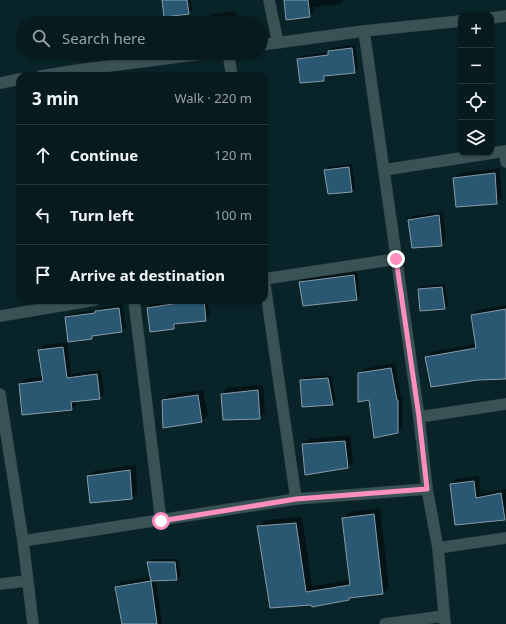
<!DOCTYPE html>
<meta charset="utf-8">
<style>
:root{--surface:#071b1e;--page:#102427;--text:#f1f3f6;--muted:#98a1a4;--line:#28393c}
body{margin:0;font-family:"Noto Sans",sans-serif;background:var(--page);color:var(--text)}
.controls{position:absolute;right:12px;top:12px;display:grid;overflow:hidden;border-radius:8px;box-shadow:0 1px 3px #0004}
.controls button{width:36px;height:36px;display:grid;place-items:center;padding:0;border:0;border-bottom:1px solid var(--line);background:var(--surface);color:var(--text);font:20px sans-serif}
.stop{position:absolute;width:12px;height:12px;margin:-9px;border:3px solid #fd8ebe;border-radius:50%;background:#fff}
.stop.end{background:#fd8ebe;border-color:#fff;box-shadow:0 1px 4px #0008}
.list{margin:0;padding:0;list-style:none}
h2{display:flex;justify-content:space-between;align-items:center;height:52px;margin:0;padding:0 16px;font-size:17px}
h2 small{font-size:13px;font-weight:400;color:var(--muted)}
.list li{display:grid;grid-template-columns:26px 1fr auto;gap:12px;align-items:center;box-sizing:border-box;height:60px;padding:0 16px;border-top:1px solid var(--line)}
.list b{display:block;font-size:15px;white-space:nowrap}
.list em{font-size:13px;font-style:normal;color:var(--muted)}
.icon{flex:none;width:22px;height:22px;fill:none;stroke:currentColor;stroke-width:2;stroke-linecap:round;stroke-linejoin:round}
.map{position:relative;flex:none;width:506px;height:624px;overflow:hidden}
.search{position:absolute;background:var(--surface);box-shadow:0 1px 3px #0004;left:16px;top:16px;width:252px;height:44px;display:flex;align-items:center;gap:10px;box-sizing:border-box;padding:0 14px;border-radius:22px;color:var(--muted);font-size:15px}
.panel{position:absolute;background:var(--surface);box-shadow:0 1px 3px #0004;left:16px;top:72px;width:252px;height:232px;border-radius:12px}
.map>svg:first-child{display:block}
.shadow{fill:#0007}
.building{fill:#2a5772;stroke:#869cab}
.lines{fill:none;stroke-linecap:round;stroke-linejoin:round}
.minor-casing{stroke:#313e41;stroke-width:12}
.minor{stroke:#385256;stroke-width:11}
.route{stroke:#fd8ebe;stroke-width:5}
</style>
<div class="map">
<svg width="506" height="624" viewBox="0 0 506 624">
<rect width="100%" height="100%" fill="#092428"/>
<!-- shadow -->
<g class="shadow">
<polygon points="163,0 191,0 192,10 188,13"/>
<polygon points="285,0 344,0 340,4 313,7 314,12 310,16 287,19"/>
<polygon points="236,11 238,23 210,23 209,17 213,14"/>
<polygon points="69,16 70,23 43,23 46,20"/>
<polygon points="355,45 358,68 355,72 327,75 324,80 298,60 302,56 329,52 332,48"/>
<polygon points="352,164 355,187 352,191 325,171 329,167"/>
<polygon points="500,168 502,197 496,203 454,178 460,173"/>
<polygon points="20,176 20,203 19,203 16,180"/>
<polygon points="443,212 446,241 442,245 413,247 409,220 413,216"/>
<polygon points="357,272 360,295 357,299 300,282 304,278"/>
<polygon points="445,284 448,305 444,309 419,289 422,286"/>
<polygon points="180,300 207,300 210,316 206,320 177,323 177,324 174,328 151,331 148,308 151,304"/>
<polygon points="122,304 126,328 122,331 95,334 92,338 66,318 69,314 97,310 100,308"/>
<polygon points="506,305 506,378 426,358 432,352 476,344 472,315 477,310"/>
<polygon points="67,342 71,374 101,370 104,393 100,398 76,400 77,404 72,409 23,414 20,384 25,379 43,377 39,350 44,345"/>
<polygon points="395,363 401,396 403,396 402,428 397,432 370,399 359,374 364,369"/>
<polygon points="331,375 336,400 332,404 301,380 305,377"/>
<polygon points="263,385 265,412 259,418 222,394 227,388"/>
<polygon points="203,390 208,415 202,421 164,427 163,401 169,395"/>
<polygon points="350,435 353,462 348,467 303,445 309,439"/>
<polygon points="136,465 137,493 132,498 88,477 94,471"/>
<polygon points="479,476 481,494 506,489 506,518 456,524 451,484 456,479"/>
<polygon points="380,508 389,587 383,593 351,597 349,599 312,606 258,527 265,520 302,517 312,586 351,580 343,519 349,512"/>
<polygon points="152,559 178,559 181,576 177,579 156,580 162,624 123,624 116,587 121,582 151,577 148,563"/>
</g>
<!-- building -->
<g class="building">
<polygon points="162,0 187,0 189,14 164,17"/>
<polygon points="284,0 308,0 310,17 286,20"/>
<polygon points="352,48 355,73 324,76 324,81 300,83 297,59 328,55 328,51"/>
<polygon points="349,167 352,192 328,194 324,170"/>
<polygon points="495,173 497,204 456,207 453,178"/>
<polygon points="439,215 442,246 412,248 408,220"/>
<polygon points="354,275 357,300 303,306 299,282"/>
<polygon points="442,287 445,309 420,311 418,289"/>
<polygon points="179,300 204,300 206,321 174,324 174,329 150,332 147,308 179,303"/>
<polygon points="119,308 122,332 92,336 92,339 68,342 65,317 95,313 95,311"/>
<polygon points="506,309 506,379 478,380 431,387 425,357 476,348 471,315"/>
<polygon points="63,347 67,378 97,374 100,399 71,402 72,410 22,415 19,384 43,381 38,350"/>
<polygon points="391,368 397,400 398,400 398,433 374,438 369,400 358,402 358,373"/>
<polygon points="328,378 333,405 302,407 300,380"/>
<polygon points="258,390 260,419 223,420 221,394"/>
<polygon points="198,395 202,422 163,428 162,400"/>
<polygon points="345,441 348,468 305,475 302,444"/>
<polygon points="130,470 132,499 90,503 87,476"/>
<polygon points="474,481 476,498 501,493 505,520 455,525 450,484"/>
<polygon points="374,514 383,594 349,598 349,600 312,607 311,605 270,608 257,526 296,523 306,592 350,585 342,518"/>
<polygon points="147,562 175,562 177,580 151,581"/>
<polygon points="151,581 157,624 122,624 115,587"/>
</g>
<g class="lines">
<!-- minor casing -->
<g class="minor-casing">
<g id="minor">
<polyline points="269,0 278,43"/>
<polyline points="491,18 506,16"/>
<polyline points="364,31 419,417 427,489 438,548 445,624"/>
<polyline points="261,45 364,31 461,21"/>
<polyline points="228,53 232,76"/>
<polyline points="41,76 78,70 210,53"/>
<polyline points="0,83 20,79"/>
<polyline points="505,152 506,162"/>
<polyline points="384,170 506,151"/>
<polyline points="264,278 296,499"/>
<polyline points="264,279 396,259"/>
<polyline points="134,300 161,521"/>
<polyline points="0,316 95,300"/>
<polyline points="0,394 23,541 33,624"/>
<polyline points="419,417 506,404"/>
<polyline points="23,541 296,499 427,489"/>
<polyline points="438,548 506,538"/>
<polyline points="0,584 27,581"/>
<polyline points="385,624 444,616"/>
</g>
</g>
<!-- minor -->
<use href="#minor" class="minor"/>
</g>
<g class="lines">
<!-- route -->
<polyline class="route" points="161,521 296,499 427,489 419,417 396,259"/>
</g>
</svg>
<div class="controls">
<button>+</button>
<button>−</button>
<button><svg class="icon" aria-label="locate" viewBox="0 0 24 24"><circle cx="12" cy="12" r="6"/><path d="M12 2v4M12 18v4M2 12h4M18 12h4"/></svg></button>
<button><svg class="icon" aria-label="layers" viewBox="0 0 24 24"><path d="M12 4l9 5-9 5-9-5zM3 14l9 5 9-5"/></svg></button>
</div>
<div class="stop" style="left:161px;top:521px"></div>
<div class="stop end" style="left:396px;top:259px"></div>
<div class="search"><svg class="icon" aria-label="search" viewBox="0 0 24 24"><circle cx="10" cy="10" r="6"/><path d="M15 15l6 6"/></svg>Search here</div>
<section class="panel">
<h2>3 min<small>Walk · 220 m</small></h2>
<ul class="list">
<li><svg class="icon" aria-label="ahead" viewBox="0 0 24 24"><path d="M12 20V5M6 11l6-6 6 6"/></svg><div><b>Continue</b></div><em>120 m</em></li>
<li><svg class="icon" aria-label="left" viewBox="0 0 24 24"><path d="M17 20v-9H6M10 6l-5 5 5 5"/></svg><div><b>Turn left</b></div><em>100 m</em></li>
<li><svg class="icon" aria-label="arrive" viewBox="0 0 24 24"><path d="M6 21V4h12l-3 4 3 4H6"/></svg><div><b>Arrive at destination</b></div></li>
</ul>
</section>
</div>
